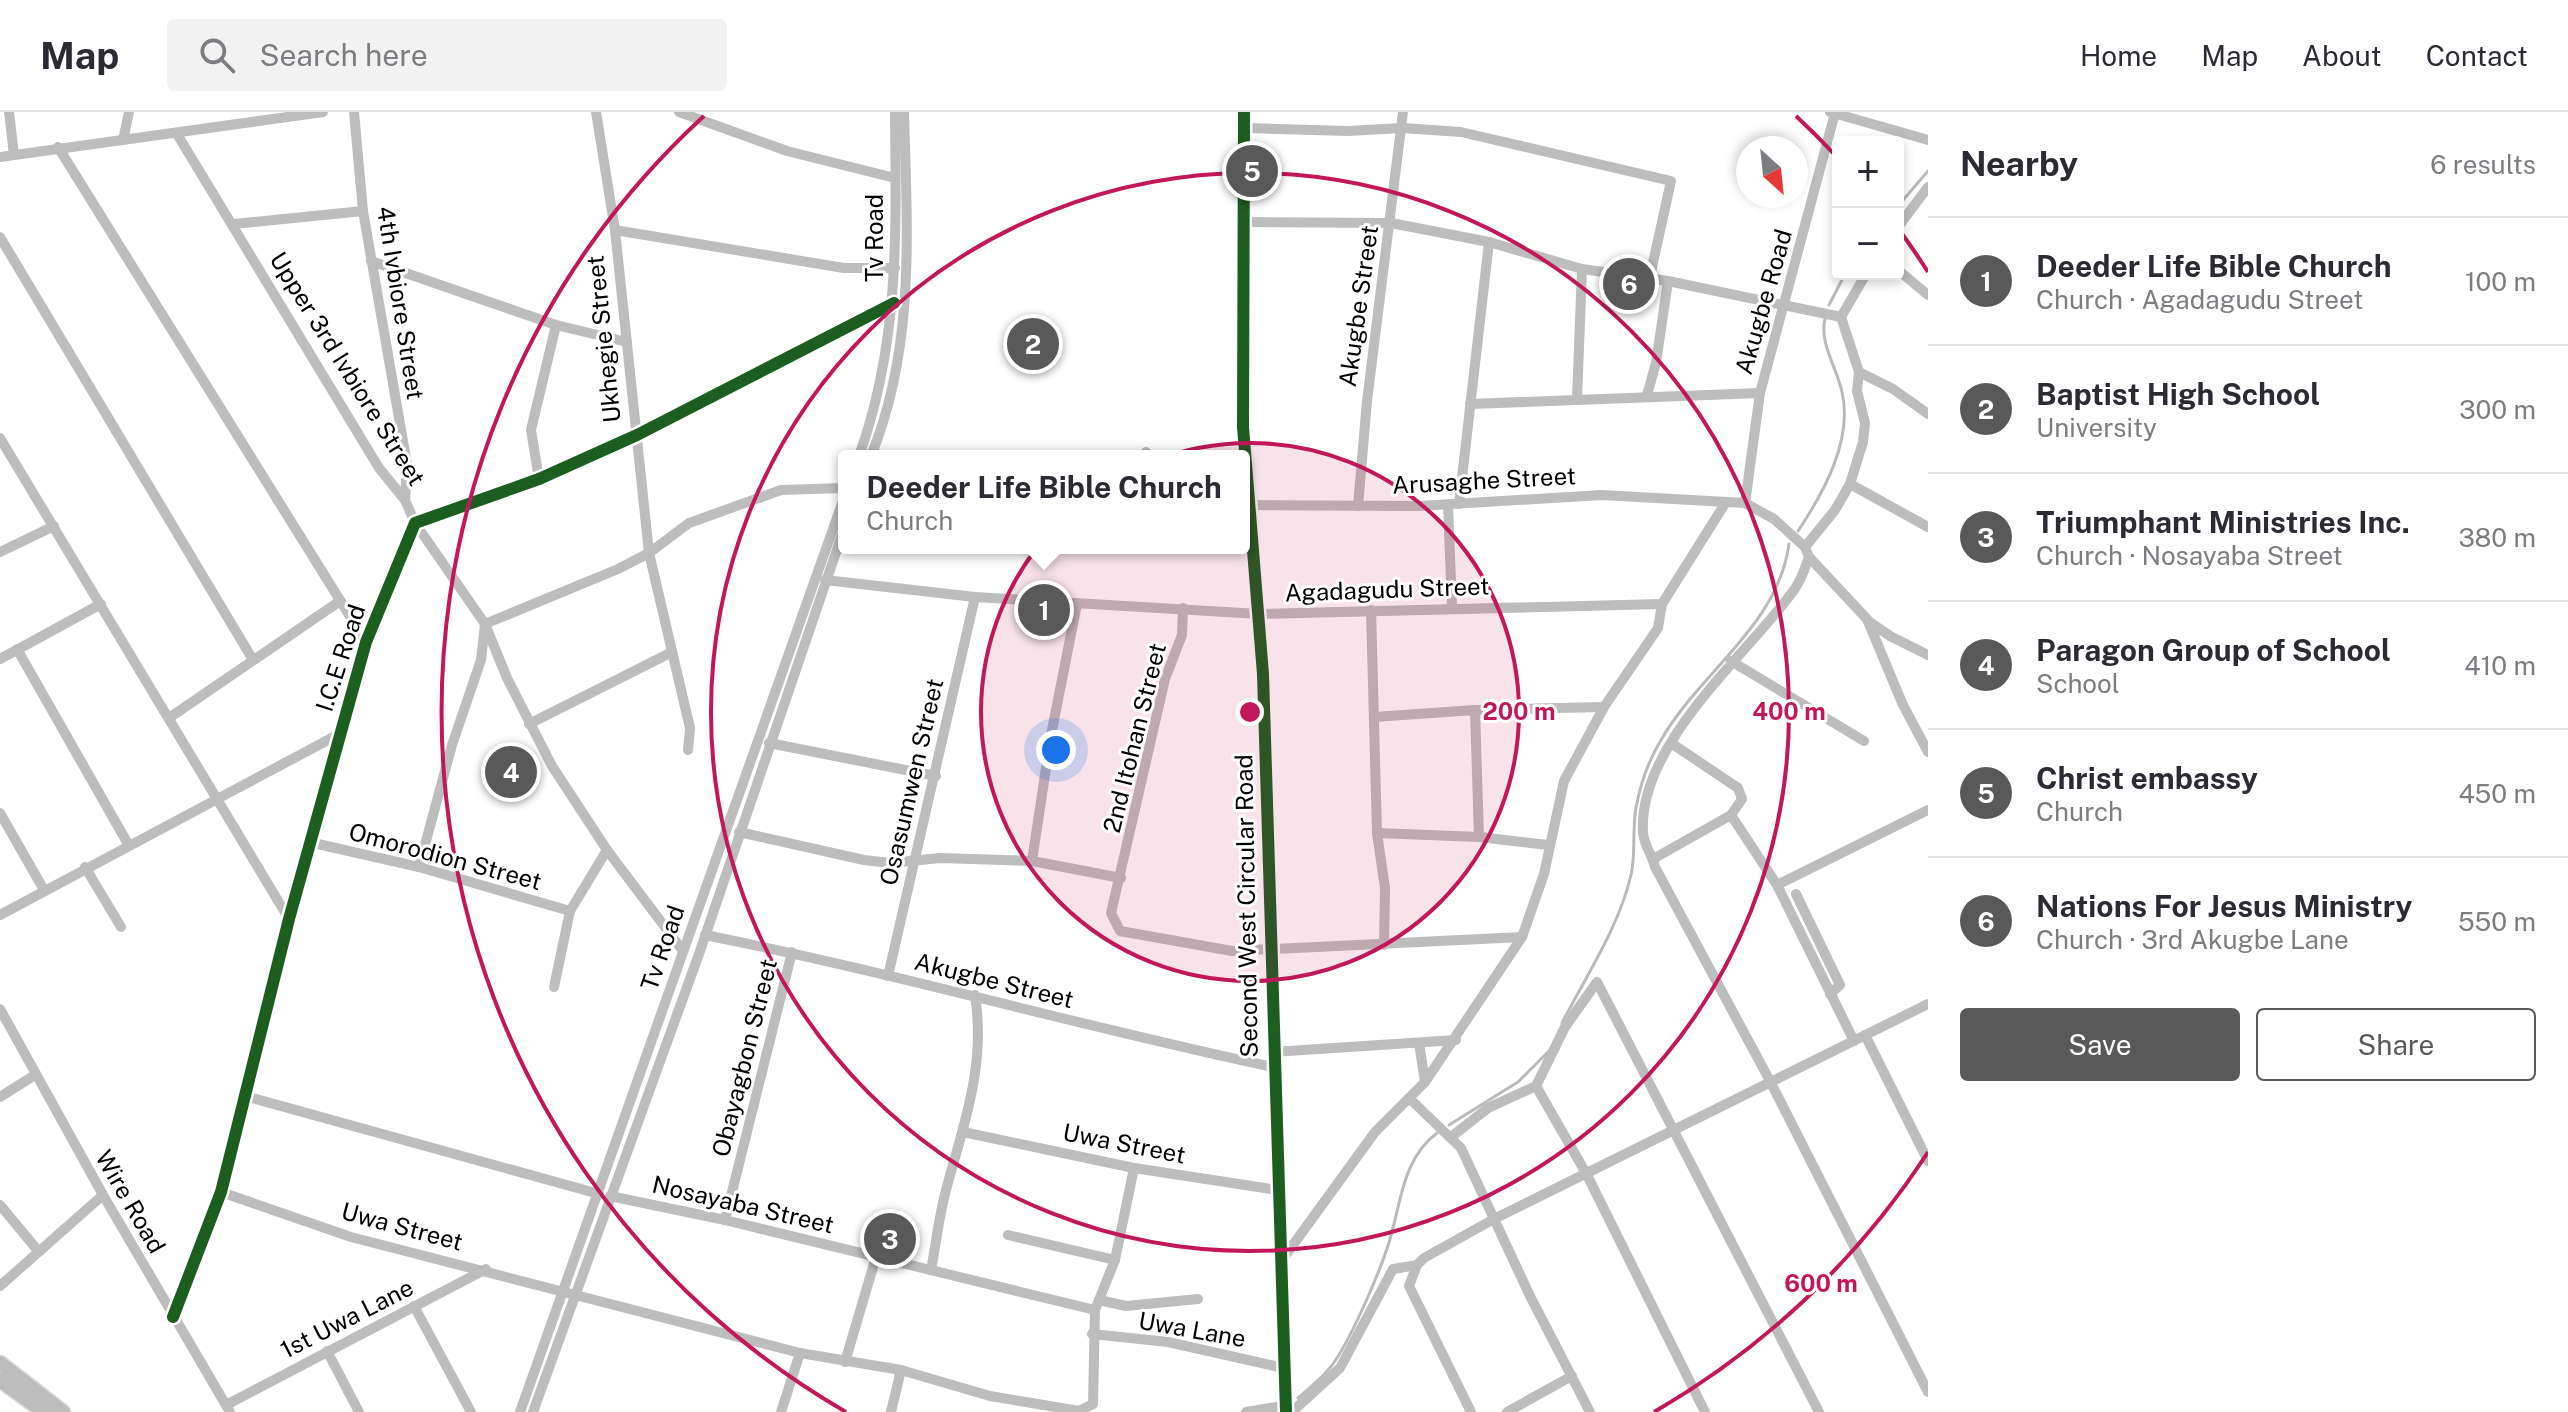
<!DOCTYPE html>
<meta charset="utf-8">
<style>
:root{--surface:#fff;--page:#f2f2f3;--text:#2b2b33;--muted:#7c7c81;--line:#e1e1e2;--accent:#595959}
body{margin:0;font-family:"Public Sans",sans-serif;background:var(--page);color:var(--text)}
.controls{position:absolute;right:24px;top:24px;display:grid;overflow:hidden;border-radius:8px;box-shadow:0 4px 12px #0003}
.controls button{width:72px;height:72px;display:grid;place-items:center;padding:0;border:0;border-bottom:2px solid var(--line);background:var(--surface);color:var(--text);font:40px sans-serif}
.compass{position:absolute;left:1736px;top:24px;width:72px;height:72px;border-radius:50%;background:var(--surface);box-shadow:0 4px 12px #0003;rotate:153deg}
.you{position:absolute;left:1056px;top:638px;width:28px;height:28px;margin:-20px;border:6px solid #fff;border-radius:50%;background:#1a73e8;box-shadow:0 0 0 12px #1a73e833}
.badge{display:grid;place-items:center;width:52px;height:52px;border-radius:50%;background:var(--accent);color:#fff;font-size:26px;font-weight:700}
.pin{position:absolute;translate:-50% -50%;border:4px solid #fff;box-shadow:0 2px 8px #0006}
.popup{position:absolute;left:838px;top:338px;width:412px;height:104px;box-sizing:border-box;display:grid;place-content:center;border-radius:8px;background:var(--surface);filter:drop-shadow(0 2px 6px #0005);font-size:26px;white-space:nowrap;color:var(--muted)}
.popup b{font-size:30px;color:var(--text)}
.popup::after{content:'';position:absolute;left:50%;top:100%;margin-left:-16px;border:16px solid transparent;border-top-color:var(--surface)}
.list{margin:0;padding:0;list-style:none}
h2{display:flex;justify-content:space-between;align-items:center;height:104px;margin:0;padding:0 32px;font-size:34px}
h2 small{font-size:26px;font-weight:400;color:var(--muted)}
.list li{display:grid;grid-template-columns:52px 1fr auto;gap:24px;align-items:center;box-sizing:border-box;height:128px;padding:0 32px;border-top:2px solid var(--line)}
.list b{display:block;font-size:30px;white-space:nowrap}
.list p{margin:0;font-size:26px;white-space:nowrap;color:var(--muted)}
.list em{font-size:26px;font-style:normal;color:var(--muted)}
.actions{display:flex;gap:16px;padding:24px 32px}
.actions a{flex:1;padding:18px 0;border:2px solid var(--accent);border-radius:8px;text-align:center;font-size:28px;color:var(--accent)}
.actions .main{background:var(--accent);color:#fff}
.icon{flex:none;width:44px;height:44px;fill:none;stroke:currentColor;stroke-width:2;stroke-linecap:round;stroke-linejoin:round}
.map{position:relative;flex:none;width:1928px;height:1300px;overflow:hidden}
header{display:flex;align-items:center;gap:48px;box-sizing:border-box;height:112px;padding:0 40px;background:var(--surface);border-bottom:2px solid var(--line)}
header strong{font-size:38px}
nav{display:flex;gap:44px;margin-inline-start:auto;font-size:28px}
.search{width:560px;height:72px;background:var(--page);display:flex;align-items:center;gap:20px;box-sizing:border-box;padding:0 28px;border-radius:8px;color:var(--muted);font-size:30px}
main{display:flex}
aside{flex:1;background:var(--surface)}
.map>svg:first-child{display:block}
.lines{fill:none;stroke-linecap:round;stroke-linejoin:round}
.stream{stroke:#bababa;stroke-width:3}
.highway-casing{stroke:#dbdbdb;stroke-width:17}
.minor{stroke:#bdbdbd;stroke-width:10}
.highway{stroke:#bdbdbd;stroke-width:14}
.cycleway-casing{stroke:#fff;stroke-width:17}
.cycleway{stroke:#1b5e20;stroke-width:12}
.ring{fill:none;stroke:#c2185b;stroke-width:4}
.labels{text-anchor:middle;stroke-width:6;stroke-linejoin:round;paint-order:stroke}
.street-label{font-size:24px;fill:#000;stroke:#fff}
.centre{fill:#c2185b;stroke:#fff;stroke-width:4}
.ring-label{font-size:24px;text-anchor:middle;font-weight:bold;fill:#c2185b;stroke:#fff;stroke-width:6;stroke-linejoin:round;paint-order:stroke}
</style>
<header>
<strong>Map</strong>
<div class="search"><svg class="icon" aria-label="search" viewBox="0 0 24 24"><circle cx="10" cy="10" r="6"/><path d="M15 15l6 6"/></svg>Search here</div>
<nav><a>Home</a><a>Map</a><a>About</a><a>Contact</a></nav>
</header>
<main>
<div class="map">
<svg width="1928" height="1300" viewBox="0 0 1928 1300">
<rect width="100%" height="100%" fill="#fff"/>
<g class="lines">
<!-- stream -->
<g class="stream">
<polyline points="1898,94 1928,59"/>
<polyline points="1829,193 1845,162"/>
<path d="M1798,419C1824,380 1853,328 1842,280C1837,256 1819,231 1825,207"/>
<path d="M1562,911C1586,864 1619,815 1631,763C1636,741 1632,718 1636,696C1640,673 1649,648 1661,628C1700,560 1778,514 1789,432"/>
<polyline points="1449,1013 1518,970 1548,940"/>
<path d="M1298,1286C1312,1274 1327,1262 1337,1246C1354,1219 1381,1158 1390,1127C1401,1090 1403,1046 1437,1021"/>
</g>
<!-- highway casing -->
<g class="highway-casing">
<g id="highway">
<polyline points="0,1251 63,1300"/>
<polyline points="0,1268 44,1300"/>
</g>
</g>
<!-- minor -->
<g class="minor">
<polyline points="9,0 14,43"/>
<polyline points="354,0 363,99 407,352 405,388"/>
<polyline points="596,0 615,118 649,441 690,616 688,638"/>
<polyline points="679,0 787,39 895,66"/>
<polyline points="1244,0 1243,315 1263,562 1286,1300"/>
<polyline points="1830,0 1928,28"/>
<polyline points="1245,16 1348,19 1402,16 1461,20 1671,69 1649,169"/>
<polyline points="177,22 379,356 405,388 415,411 485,512 507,566 552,654 607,738 683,839"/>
<polyline points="123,28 129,0"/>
<polyline points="58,35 366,530"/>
<polyline points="0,45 323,0"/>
<polyline points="1246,110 1391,111 1489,130 1582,157 1668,169 1841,205 1859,260 1857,279 1865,311 1863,330 1850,372 1835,398 1805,435"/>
<polyline points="234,112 363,99"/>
<polyline points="1898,115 1928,75"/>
<polyline points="615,118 844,156 895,156"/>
<polyline points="0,125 253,548"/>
<polyline points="371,149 556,213 627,230"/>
<polyline points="1898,158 1928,183"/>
<polyline points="1841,205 1866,162"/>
<polyline points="1859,260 1893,277 1928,302"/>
<polyline points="1647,283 1656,251 1668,169"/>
<polyline points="1577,287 1582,157"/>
<polyline points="1470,292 1760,281"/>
<polyline points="0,326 289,807"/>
<path d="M859,344C900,230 896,120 895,0"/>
<path d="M871,344C916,234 907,116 904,0"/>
<polyline points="1146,344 1146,340"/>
<polyline points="539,367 531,318 556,213"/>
<polyline points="1850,372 1928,415"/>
<polyline points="1745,391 1760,281 1835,1"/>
<polyline points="1459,392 1489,130"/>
<polyline points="1244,393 1419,394 1602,383 1745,391 1774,407 1805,435 1809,445 1867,507 1903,593 1928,640"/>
<polyline points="1448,393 1452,495"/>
<polyline points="1358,394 1367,289 1403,0"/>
<polyline points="0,440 54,414"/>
<path d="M1809,445C1805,456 1801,469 1794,478C1747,543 1638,632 1643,720C1644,734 1652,742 1655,755L1770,969L1928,1280"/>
<polyline points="825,468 975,485 1259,502 1662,492"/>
<polyline points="1183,496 1182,523 1165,567 1111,801 1120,819 1232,839 1522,825"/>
<polyline points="1371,498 1377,721 1385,776 1384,833"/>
<polyline points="1868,509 1890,524 1928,543"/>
<polyline points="17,537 128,732"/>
<polyline points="0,547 101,492"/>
<polyline points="1731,549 1864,629"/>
<polyline points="1475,598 1479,725"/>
<polyline points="1374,605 1475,598 1604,595"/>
<polyline points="169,606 340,489"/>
<polyline points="529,612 670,541"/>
<polyline points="769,631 936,664"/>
<polyline points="1671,631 1738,676 1742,687 1731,703"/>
<polyline points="0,701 44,778"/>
<polyline points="739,720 864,748 890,751 940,746 1032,749 1121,766"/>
<polyline points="1377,721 1479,725 1548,733"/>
<polyline points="309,730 419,755 570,799"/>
<polyline points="1653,747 1731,703 1777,773 1854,929"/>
<polyline points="1032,749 1051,623 1077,492"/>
<polyline points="85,755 121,815"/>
<polyline points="419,755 452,633 481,548 485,512 618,457 649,441 689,411 781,378 844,376"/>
<polyline points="1777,773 1928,698"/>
<polyline points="1796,782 1840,873 1830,882"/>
<polyline points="0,803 341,621"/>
<path d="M705,823C896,861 1083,915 1273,955"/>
<polyline points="888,864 975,485"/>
<polyline points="554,875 570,799 607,738"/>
<polyline points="0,897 103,1083 230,1300"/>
<polyline points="1865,923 1928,1049"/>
<polyline points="1419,931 1425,970"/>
<polyline points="1273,940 1456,928"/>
<polyline points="1536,974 1587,1063 1705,1300"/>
<polyline points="245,984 599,1082"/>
<polyline points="0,985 35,963"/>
<polyline points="1409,986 1461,1036 1530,1184 1590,1300"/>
<polyline points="963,1020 1134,1056 1278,1078"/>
<polyline points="1451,1025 1488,996 1536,974 1565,915 1597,870 1819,1300"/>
<polyline points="221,1080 351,1125 800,1241 901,1258 990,1284 1079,1299 1093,1292 1095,1198"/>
<polyline points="610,1084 725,1108 1095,1198 1115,1148 1134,1056"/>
<polyline points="0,1093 39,1140"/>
<polyline points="725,1108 792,840"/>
<polyline points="1008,1123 1115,1148"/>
<polyline points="1282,1148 1375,1020 1425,970 1522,825 1544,762 1564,669 1604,595 1658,516 1662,492 1726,390"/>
<path d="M931,1158C936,1132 939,1104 946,1078C964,1011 986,954 975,883"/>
<polyline points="0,1174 103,1083"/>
<polyline points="1099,1188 1126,1194 1198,1187"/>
<polyline points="414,1194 471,1300"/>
<polyline points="173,1205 221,1080 289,807 366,530 415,411 539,367 637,323 894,191"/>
<polyline points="1092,1222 1168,1230 1284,1256"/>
<polyline points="327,1239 359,1300"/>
<polyline points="845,1250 876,1145"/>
<polyline points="226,1293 486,1157"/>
<polyline points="1294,1298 1340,1256 1393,1157 1417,1153"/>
<polyline points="520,1300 844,386"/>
<polyline points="533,1300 699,842 844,417"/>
<polyline points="781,1300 800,1241"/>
<polyline points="891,1300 901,1258"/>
<polyline points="1246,1300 1288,1293"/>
<polyline points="1471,1300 1409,1174 1417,1153 1424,1146 1494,1107 1928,892"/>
<polyline points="1507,1300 1572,1264"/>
</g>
<!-- highway -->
<use href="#highway" class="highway"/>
<!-- cycleway casing -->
<g class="cycleway-casing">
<g id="cycleway">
<polyline points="1244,0 1243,315 1263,562 1286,1300"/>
<polyline points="173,1205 221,1080 289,807 366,530 415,411 539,367 637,323 894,191"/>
</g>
</g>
<!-- cycleway -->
<use href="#cycleway" class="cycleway"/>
</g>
<!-- distance rings -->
<circle cx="1250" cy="600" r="269" fill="#c2185b" fill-opacity=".12"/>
<g class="ring">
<circle cx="1250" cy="600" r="269"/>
<circle cx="1250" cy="600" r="539"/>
<path d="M1928 1040A808 808 0 0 1 1654 1300M846 1300A808 808 0 0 1 704 4M1796 4A808 808 0 0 1 1836 44M1900 119A808 808 0 0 1 1928 160"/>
</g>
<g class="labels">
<!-- street labels -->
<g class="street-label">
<text transform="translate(875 126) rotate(-90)" y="8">Tv Road</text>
<text transform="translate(1764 190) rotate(-74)" y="8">Akugbe Road</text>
<text transform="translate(400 191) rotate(81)" y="8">4th Ivbiore Street</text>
<text transform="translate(1359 194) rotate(-82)" y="8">Akugbe Street</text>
<text transform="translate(604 227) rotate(-96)" y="8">Ukhegie Street</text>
<text transform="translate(347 257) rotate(58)" y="8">Upper 3rd Ivbiore Street</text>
<text transform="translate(1484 369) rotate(-3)" y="8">Arusaghe Street</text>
<text transform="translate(1387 478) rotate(-2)" y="8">Agadagudu Street</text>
<text transform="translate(341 546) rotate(-72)" y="8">I.C.E Road</text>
<text transform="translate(1135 626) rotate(-76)" y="8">2nd Itohan Street</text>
<text transform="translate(912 670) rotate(-77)" y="8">Osasumwen Street</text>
<text transform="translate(445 745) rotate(15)" y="8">Omorodion Street</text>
<text transform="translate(1247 794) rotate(-91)" y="8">Second West Circular Road</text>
<text transform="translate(663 836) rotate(-71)" y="8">Tv Road</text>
<text transform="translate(994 869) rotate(14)" y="8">Akugbe Street</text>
<text transform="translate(745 946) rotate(-76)" y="8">Obayagbon Street</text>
<text transform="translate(1124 1032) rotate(11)" y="8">Uwa Street</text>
<text transform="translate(130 1090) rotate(60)" y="8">Wire Road</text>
<text transform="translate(743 1093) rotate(13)" y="8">Nosayaba Street</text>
<text transform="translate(402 1115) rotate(15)" y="8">Uwa Street</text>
<text transform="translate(347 1207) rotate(-27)" y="8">1st Uwa Lane</text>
<text transform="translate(1192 1218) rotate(10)" y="8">Uwa Lane</text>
</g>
</g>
<circle cx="1250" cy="600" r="12" class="centre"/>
<g class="ring-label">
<text x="1519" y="608">200 m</text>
<text x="1789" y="608">400 m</text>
<text x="1821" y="1180">600 m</text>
</g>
</svg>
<div class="controls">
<button>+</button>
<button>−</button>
</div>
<svg class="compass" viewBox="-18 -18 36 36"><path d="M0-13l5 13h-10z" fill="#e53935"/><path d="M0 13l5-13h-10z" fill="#7c7c81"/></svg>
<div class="you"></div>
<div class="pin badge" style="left:1044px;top:498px">1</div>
<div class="popup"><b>Deeder Life Bible Church</b>Church</div>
<div class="pin badge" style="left:1033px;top:232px">2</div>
<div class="pin badge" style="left:890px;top:1127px">3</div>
<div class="pin badge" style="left:511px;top:660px">4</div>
<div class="pin badge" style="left:1252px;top:59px">5</div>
<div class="pin badge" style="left:1629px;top:172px">6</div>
</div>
<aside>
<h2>Nearby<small>6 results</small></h2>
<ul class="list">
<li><span class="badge">1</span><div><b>Deeder Life Bible Church</b><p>Church · Agadagudu Street</p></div><em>100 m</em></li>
<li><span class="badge">2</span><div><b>Baptist High School</b><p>University</p></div><em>300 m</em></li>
<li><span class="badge">3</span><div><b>Triumphant Ministries Inc.</b><p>Church · Nosayaba Street</p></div><em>380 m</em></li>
<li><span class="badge">4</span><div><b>Paragon Group of School</b><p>School</p></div><em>410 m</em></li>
<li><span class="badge">5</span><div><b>Christ embassy</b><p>Church</p></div><em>450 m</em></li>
<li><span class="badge">6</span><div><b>Nations For Jesus Ministry</b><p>Church · 3rd Akugbe Lane</p></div><em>550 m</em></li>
</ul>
<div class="actions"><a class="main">Save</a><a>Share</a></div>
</aside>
</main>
